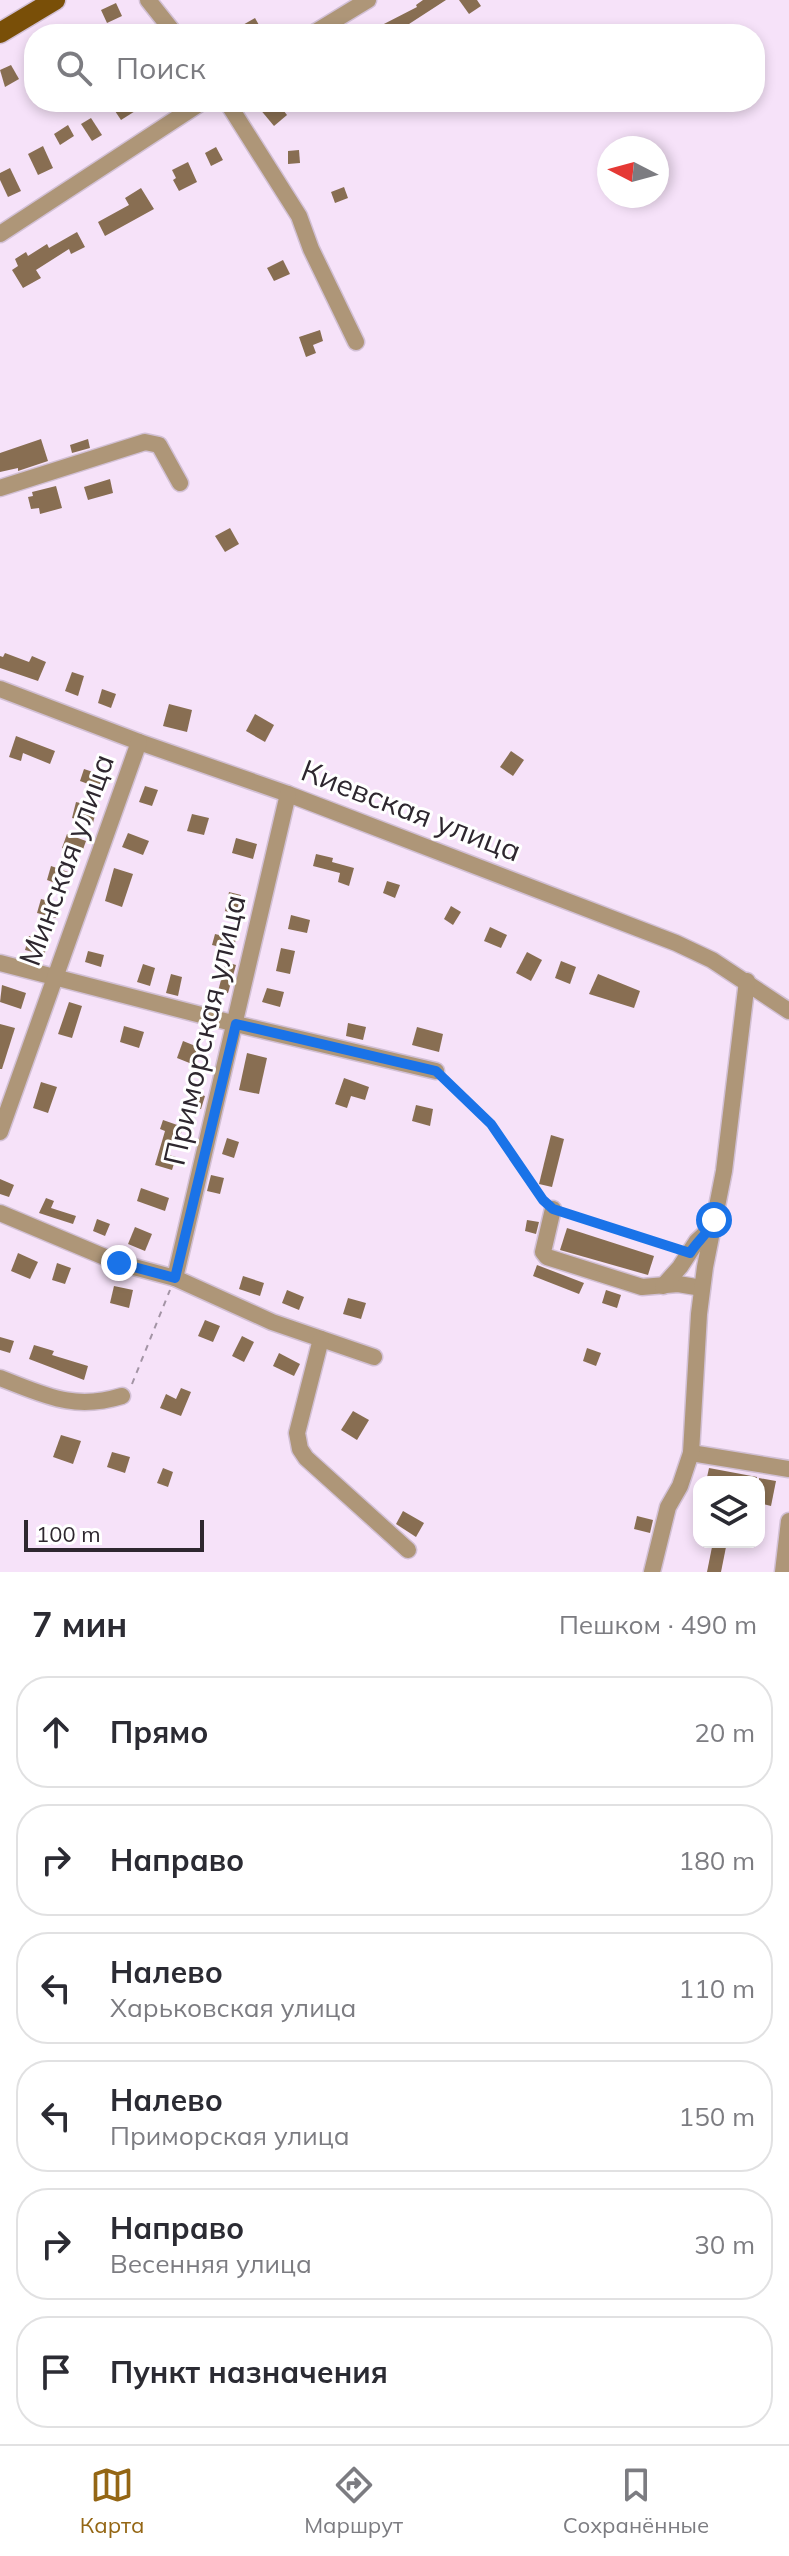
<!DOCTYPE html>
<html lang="ru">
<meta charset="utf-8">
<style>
:root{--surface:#fff;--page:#f7f7f7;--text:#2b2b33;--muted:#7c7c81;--line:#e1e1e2;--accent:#946614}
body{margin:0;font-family:Mulish,sans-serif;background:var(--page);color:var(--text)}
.controls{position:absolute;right:24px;bottom:24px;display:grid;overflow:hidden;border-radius:16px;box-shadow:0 4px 12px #0003}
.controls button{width:72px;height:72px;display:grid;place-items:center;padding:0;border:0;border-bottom:2px solid var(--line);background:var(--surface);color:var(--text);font:40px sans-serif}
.compass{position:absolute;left:597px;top:136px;width:72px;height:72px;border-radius:50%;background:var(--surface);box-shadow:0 4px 12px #0003;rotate:276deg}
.scale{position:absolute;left:24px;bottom:20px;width:180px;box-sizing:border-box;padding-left:8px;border:4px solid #2e272f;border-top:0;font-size:22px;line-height:28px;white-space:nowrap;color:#2e272f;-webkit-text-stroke:6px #fff;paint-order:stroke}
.stop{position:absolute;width:24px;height:24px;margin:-18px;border:6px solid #1a73e8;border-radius:50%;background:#fff}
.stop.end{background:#1a73e8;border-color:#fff;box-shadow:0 2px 8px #0008}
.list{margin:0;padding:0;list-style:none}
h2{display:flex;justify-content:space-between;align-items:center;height:104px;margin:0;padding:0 32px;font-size:34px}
h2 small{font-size:26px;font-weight:400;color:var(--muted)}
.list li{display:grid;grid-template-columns:52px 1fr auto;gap:24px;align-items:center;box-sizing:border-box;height:112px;margin:0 16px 16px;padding:0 16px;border:2px solid var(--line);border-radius:32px}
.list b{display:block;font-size:30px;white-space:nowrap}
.list p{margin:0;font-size:26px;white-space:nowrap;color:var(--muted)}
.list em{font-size:26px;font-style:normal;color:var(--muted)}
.icon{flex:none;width:44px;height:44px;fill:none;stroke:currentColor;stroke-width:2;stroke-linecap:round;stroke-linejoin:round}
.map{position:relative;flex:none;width:789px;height:1572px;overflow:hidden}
.search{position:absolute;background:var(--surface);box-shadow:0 4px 12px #0003;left:24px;right:24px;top:24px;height:88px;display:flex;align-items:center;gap:20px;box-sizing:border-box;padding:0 28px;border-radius:32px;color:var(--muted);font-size:30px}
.sheet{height:872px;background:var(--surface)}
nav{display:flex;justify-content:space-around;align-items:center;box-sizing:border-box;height:112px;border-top:2px solid var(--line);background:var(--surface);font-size:22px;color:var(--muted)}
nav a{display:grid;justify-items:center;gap:4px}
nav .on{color:var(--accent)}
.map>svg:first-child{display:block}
.building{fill:#886e52}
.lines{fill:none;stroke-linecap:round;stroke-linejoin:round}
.minor-casing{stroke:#d2c0d5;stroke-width:19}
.major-casing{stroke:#d2c0d5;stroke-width:23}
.path{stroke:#a394a5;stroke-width:2;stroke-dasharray:6 6;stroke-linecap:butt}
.minor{stroke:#ae9678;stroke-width:16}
.major{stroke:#794f08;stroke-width:20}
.route{stroke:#1a73e8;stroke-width:10}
.labels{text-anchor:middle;stroke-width:6;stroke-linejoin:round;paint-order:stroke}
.street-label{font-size:30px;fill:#2e272f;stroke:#fff}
</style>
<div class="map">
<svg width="789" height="1572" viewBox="0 0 789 1572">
<rect width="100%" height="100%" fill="#f6e2f9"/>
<!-- building -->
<g class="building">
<polygon points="423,0 446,0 409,24 414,34 384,34 380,26 417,7 416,5"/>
<polygon points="459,0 477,0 481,6 469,14"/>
<polygon points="116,3 122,16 107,23 101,10"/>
<polygon points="255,18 264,34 227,34"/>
<polygon points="11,65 19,79 5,87 0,70"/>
<polygon points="123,102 136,102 140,108 121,120 113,108"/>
<polygon points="266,102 277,102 287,115 274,126 259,108"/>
<polygon points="91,118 102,135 92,141 81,124"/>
<polygon points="68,125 74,136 60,145 54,134"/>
<polygon points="43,146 53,168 38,175 28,154"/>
<polygon points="216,147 223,160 211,166 205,153"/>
<polygon points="299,150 300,163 288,164 288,151"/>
<polygon points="188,162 197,182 179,191 173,180 176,178 172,170"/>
<polygon points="10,168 21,191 8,197 0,180 0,173"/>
<polygon points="344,187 348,198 335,203 331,192"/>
<polygon points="141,188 154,209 105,236 98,222 129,205 125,198"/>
<polygon points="77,232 85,247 71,254 69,249 36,270 41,278 23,288 12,270 18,266 15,259 26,252 28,256 47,244 49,248"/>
<polygon points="283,260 290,274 274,281 267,268"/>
<polygon points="320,330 323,341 313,345 316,353 306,357 299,337"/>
<polygon points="41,439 48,461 18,471 18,468 0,472 0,453"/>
<polygon points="88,439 90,448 72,453 70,445"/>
<polygon points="110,479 113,493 88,500 84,487"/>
<polygon points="56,486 62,508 40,514 39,508 31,509 28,497 33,496 32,492"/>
<polygon points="230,528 239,544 225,552 215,536"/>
<polygon points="5,653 29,662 32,656 46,662 38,681 0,668 0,656 3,657"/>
<polygon points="72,672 84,676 78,696 65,691"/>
<polygon points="102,689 116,694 111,708 98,703"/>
<polygon points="169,704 192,710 187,732 163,726"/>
<polygon points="255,714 274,725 265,742 246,731"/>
<polygon points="16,736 55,751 50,764 23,753 21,761 9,757"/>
<polygon points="511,751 524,760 513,776 500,767"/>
<polygon points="84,769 108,777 104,790 80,781"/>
<polygon points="145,786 158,790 152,806 139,802"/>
<polygon points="76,802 97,807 93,823 72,818"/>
<polygon points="192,814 209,818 204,835 187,831"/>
<polygon points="128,833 149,841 143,855 122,847"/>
<polygon points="67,834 86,841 81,855 62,848"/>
<polygon points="236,838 257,844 253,859 232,853"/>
<polygon points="316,854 333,858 332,862 354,868 349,886 338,882 340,873 313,866"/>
<polygon points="51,866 71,873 66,887 47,880"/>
<polygon points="114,868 133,874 122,907 105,901"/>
<polygon points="387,881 400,885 395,898 383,893"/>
<polygon points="229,892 241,895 236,914 225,911"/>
<polygon points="41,899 60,904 56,918 37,913"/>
<polygon points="451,906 461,912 453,925 444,919"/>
<polygon points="291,915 310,920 307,933 288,929"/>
<polygon points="490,927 507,935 501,948 484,941"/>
<polygon points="215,934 236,939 233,950 212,945"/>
<polygon points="29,936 49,942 44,955 25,950"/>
<polygon points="281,948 295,951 290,974 276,971"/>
<polygon points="88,951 104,955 101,967 85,962"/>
<polygon points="527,952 542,960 531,981 516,973"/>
<polygon points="561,961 576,967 570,984 555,978"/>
<polygon points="226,962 236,965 228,993 218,991"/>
<polygon points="143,964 155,968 150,986 137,982"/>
<polygon points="171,974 182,977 178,996 166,993"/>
<polygon points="598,974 640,991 634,1008 589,994"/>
<polygon points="2,985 26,993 21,1009 0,1002"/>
<polygon points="267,988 284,992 280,1007 262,1002"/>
<polygon points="69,1002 82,1006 72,1038 58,1034"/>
<polygon points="348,1023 366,1027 363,1040 346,1036"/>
<polygon points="0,1024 15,1028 2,1069 0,1069"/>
<polygon points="124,1026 144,1032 139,1048 120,1042"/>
<polygon points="417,1027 443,1034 439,1052 412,1045"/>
<polygon points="183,1041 198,1047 192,1064 177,1058"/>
<polygon points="247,1053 267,1058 259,1094 239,1090"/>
<polygon points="344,1078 369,1087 365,1100 351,1096 347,1108 335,1104"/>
<polygon points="41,1082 57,1087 48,1113 33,1108"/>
<polygon points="195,1093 205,1096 201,1109 191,1106"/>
<polygon points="416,1105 433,1109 430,1126 412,1121"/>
<polygon points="163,1120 183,1127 180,1136 175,1134 169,1155 176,1157 172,1170 155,1165 165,1131 160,1129"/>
<polygon points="551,1135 564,1139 552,1187 539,1184"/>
<polygon points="227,1138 239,1142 234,1158 222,1154"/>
<polygon points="211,1175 224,1178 220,1194 207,1191"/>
<polygon points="0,1179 14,1185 9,1197 0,1194"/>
<polygon points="141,1188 169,1198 165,1211 137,1201"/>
<polygon points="46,1198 54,1201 51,1208 76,1216 73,1224 39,1213"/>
<polygon points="97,1219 110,1224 105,1236 93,1231"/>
<polygon points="527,1220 539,1222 536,1234 525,1231"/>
<polygon points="135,1227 152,1234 145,1251 128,1244"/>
<polygon points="567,1228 654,1256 648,1275 560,1250"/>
<polygon points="18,1253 38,1262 30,1279 11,1271"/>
<polygon points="57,1263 71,1268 65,1284 52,1280"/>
<polygon points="537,1265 584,1283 579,1294 533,1276"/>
<polygon points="243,1276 264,1283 260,1296 239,1289"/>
<polygon points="114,1286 133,1290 129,1308 110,1303"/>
<polygon points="287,1290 304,1297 299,1310 282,1303"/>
<polygon points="606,1290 621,1295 617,1308 602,1303"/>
<polygon points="348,1298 366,1303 361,1319 343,1314"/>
<polygon points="205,1320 220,1326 213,1342 198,1336"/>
<polygon points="242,1336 254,1342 244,1362 232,1356"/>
<polygon points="0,1337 14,1341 10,1353 0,1350"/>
<polygon points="34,1345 54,1351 52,1355 88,1366 84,1380 29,1359"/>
<polygon points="587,1348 601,1353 596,1366 583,1361"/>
<polygon points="279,1353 300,1364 294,1376 273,1366"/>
<polygon points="181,1388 191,1392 181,1416 160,1408 166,1394 176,1399"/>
<polygon points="353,1411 369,1420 357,1440 341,1430"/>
<polygon points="61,1435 81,1441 73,1464 53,1457"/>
<polygon points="112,1452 130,1457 125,1473 107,1467"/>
<polygon points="163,1468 173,1472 168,1487 157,1483"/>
<polygon points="709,1468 757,1477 756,1482 706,1482"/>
<polygon points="759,1478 776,1481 771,1506 759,1503"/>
<polygon points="403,1511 424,1523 416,1537 396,1524"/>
<polygon points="637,1516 653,1520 650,1533 634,1529"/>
<polygon points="713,1542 727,1542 721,1572 707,1572"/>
</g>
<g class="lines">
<!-- minor casing -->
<g class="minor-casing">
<g id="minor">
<polyline points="148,0 175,34"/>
<polyline points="312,34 368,0"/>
<polyline points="227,102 299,216 311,249 356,342"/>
<polyline points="0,234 202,102"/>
<polyline points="0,488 145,442 159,445 180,483"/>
<polyline points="0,689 139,742 288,794 676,943 712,960 789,1011"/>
<polyline points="0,963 236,1024 436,1071"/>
<polyline points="0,1132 139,742"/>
<polyline points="553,1209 543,1252 547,1257 642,1287 678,1284 702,1288"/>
<polyline points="0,1213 119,1263 175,1278 272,1322 374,1357"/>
<polyline points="175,1278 288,794"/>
<polyline points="663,1286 680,1267 697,1241 711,1228"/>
<polyline points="321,1339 297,1433 300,1449 306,1458 408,1550"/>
<path d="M0,1378C45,1395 73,1411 122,1396"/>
<polyline points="691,1453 789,1469"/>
<polyline points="652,1572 668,1507 680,1486 691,1453 699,1314 705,1267 724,1171 747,981"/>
<polyline points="783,1572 789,1521"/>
</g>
</g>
<!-- major casing -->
<g class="major-casing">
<polyline id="major" points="0,33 55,0"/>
</g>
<!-- path -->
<g class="path">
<polyline points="447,1081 491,1124 543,1200"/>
<polyline points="565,1213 673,1248"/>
<polyline points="132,1384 170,1290"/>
</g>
<!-- minor -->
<use href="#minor" class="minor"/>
<!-- major -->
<use href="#major" class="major"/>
</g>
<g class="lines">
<!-- route -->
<path class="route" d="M119,1263L175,1278L236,1024L436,1071L491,1124L543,1200L553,1209L690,1253C697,1241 709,1233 714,1220"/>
</g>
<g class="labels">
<!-- street labels -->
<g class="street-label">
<text transform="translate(411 811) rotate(21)" y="10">Киевская улица</text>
<text transform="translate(67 860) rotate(-70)" y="10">Минская улица</text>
<text transform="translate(205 1030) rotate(-77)" y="10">Приморская улица</text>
</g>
</g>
</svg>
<div class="controls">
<button><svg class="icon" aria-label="layers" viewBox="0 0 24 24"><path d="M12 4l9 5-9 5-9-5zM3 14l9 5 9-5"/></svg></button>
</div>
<svg class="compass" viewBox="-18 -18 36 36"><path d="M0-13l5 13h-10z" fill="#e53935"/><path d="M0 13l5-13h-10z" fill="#7c7c81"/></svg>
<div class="scale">100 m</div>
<div class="stop" style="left:714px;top:1220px"></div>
<div class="stop end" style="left:119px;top:1263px"></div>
<div class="search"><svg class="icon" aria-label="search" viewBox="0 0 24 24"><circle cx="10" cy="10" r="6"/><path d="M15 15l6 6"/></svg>Поиск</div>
</div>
<section class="sheet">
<h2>7 мин<small>Пешком · 490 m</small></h2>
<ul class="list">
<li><svg class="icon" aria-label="ahead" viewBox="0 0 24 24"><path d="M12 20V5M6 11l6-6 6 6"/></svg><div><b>Прямо</b></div><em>20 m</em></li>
<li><svg class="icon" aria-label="right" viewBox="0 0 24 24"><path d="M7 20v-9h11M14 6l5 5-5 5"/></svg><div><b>Направо</b></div><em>180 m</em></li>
<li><svg class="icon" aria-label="left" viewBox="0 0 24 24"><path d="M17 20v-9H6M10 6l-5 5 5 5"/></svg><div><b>Налево</b><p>Харьковская улица</p></div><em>110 m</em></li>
<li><svg class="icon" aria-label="left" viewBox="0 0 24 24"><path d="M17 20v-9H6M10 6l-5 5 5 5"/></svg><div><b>Налево</b><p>Приморская улица</p></div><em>150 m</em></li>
<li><svg class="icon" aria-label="right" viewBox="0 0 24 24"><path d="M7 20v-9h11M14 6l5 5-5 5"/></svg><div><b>Направо</b><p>Весенняя улица</p></div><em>30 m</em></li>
<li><svg class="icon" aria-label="arrive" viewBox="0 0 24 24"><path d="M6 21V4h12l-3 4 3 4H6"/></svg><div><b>Пункт назначения</b></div></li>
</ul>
</section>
<nav>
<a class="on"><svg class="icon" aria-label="map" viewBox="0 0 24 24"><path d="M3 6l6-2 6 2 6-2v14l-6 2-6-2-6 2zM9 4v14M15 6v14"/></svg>Карта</a>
<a><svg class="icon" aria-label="directions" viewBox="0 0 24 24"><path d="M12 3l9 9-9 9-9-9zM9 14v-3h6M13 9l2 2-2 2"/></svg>Маршрут</a>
<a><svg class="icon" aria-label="saved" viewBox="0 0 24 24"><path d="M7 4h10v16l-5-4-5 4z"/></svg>Сохранённые</a>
</nav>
